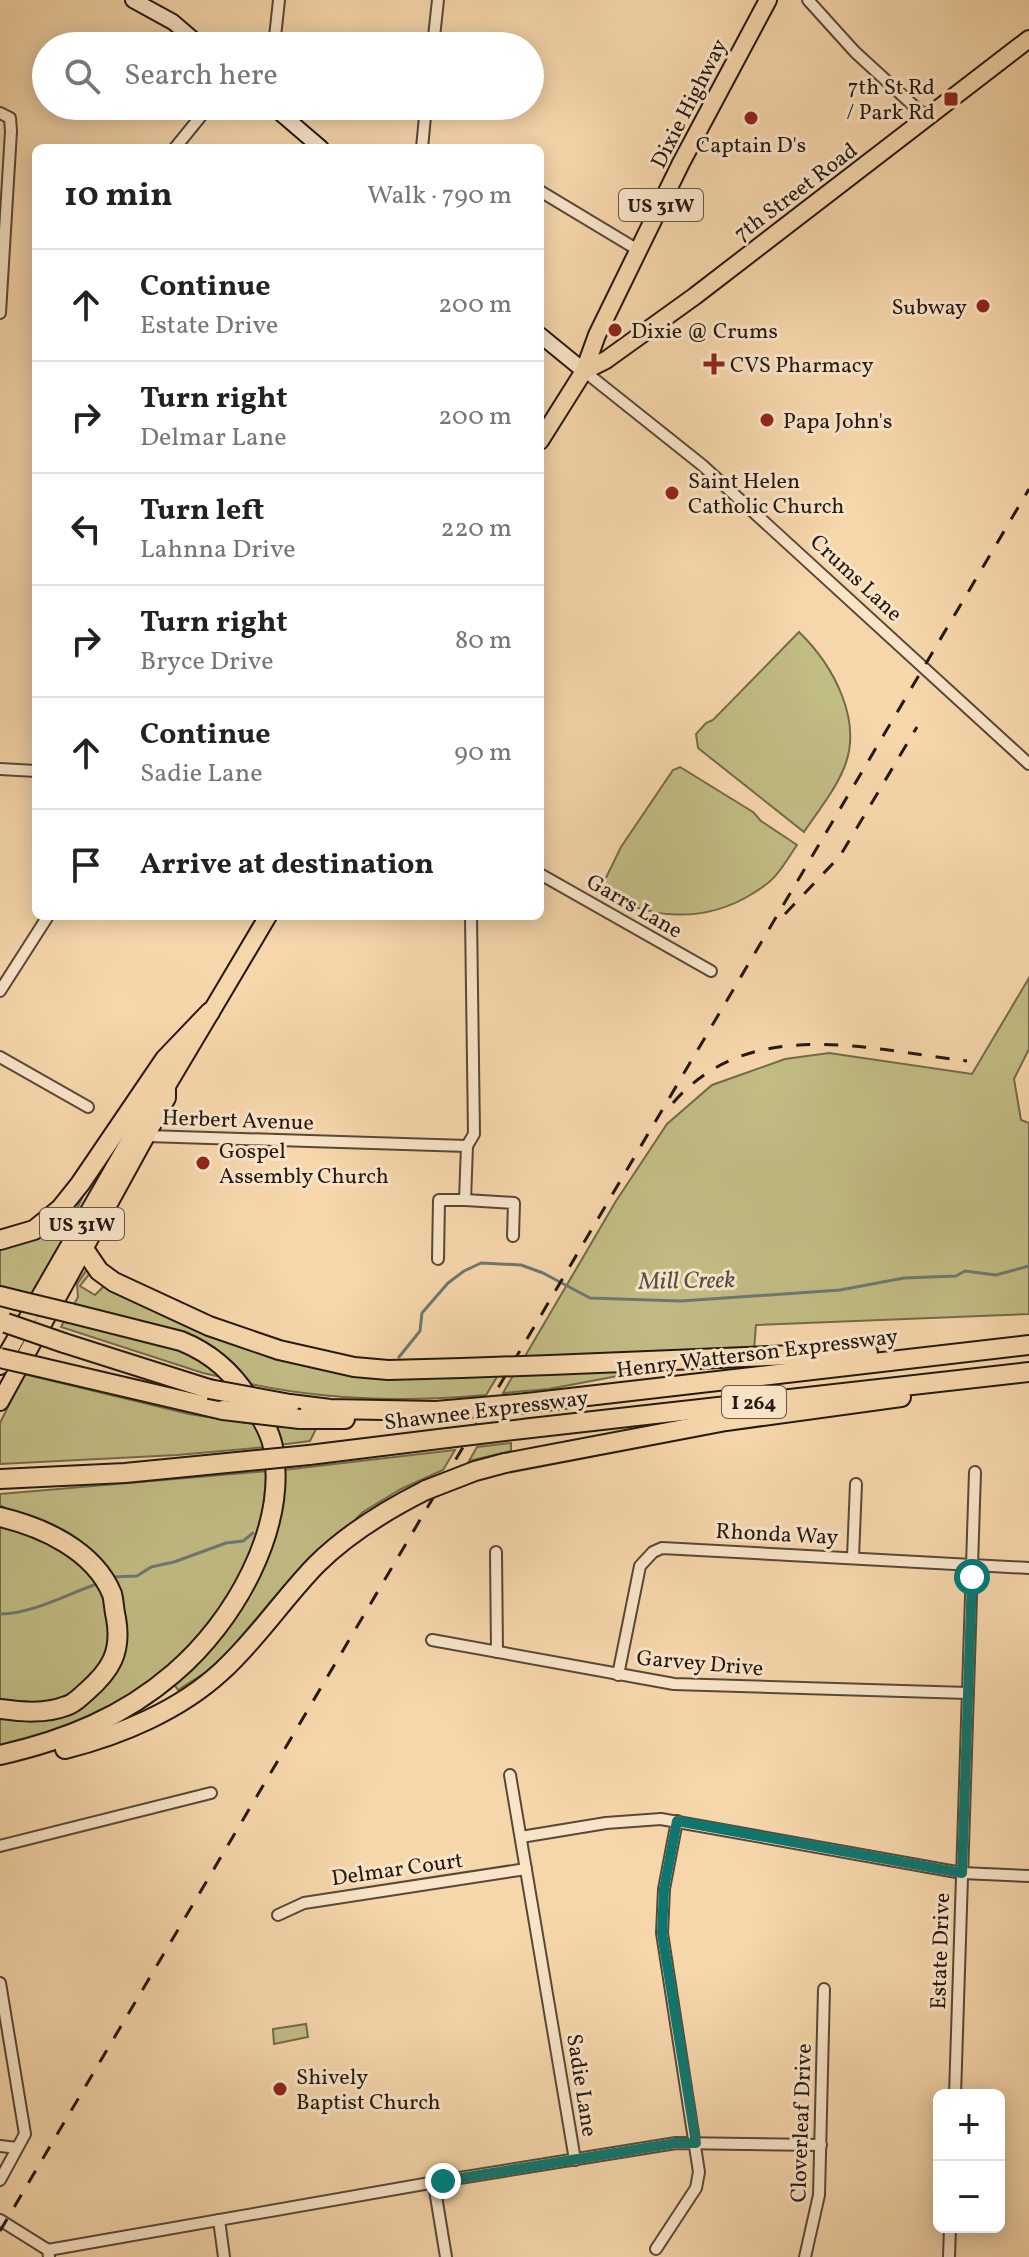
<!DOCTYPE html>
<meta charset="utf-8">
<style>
:root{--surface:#fff;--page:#f2f2f2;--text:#222;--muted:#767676;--line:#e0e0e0}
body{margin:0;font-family:Vollkorn,serif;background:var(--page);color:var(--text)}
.controls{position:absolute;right:24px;bottom:24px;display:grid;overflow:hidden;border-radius:12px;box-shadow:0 4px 20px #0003}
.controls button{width:72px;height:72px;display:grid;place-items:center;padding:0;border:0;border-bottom:2px solid var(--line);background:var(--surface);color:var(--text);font:40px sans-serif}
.stop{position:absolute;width:24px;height:24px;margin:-18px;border:6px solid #0f766e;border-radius:50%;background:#fff}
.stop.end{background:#0f766e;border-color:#fff;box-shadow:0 2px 8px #0008}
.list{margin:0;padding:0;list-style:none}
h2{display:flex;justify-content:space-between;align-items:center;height:104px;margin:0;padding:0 32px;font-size:34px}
h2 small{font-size:26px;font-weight:400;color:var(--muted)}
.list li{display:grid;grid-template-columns:52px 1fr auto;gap:24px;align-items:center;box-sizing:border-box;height:112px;padding:0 32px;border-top:2px solid var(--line)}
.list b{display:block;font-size:30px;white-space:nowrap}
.list p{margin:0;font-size:26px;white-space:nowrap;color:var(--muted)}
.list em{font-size:26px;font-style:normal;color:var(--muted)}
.icon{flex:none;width:44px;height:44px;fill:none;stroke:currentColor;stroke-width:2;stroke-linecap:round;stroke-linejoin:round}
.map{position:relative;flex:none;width:1029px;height:2257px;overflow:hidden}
.search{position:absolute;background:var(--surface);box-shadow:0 4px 20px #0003;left:32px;top:32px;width:512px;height:88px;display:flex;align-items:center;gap:20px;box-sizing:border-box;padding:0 28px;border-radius:44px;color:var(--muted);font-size:30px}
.panel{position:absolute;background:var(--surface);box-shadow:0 4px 20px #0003;left:32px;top:144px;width:512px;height:776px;border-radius:12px}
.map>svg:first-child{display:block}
.green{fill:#c2bc85;stroke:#736a4a;stroke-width:2}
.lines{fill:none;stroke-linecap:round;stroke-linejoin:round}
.stream{stroke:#6d7870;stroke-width:3}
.street-casing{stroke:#584837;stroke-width:14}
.secondary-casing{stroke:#241910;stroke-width:18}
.primary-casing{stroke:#241910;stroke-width:20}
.highway-casing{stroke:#241910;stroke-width:22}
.street{stroke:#f9e4c8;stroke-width:10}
.secondary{stroke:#f9e4c8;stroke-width:14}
.primary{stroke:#f6d6ab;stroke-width:16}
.highway{stroke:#f6d6ab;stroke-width:18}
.rail{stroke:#241910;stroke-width:3;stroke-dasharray:14 14;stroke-linecap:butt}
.highway-bridge-casing{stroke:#241910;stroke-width:22;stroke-linecap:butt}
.highway-bridge{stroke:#f6d6ab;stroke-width:18}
.route{stroke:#0f766e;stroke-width:10}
.poi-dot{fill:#8f2418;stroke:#f9e4c8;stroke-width:3}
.labels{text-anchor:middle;stroke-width:6;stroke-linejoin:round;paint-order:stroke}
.shield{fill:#f9e4c8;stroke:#645647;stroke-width:2}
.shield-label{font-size:20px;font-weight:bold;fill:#241910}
.poi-label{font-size:22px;fill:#241910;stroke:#f9e4c8;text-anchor:start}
.street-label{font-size:22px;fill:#241910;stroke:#f9e4c8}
.water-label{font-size:24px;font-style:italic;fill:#4f5148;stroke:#f9e4c8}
</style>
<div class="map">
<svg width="1029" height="2257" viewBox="0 0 1029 2257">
<rect width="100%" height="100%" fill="#f6d6ab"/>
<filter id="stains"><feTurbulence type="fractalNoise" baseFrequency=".0025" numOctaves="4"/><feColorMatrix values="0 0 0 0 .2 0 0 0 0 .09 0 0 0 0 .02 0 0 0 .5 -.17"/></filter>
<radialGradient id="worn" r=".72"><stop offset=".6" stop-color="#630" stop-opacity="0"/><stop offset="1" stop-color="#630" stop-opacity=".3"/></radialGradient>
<!-- green -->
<g class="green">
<path d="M799,632C832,664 864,720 844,768C834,792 818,811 804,832L698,748L696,734L706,723L713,720Z"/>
<path d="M680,767L753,812L761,821L797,845C790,855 784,866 776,875C770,883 760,889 752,894C703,924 647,920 600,890L621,847L673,770Z"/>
<polygon points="1029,978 1029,1049 1014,1079 1021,1120 1029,1123 1029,1314 756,1325 754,1350 524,1358 616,1201 667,1124 712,1085 785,1059 829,1053 972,1074"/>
<polygon points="88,1185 76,1211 80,1214 31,1296 0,1290 0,1241 32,1233"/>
<path d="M87,1269L91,1272L80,1286L95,1295L105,1285L274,1355L500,1372L486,1395C408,1402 323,1400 246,1383L238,1370L73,1306L78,1297L77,1284Z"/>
<polygon points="66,1318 182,1348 230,1379 203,1373 61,1327"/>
<polygon points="606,1370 639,1372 549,1389 503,1393 515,1372"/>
<polygon points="24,1374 189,1414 260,1425 266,1447 177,1455 0,1464 0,1423"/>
<polygon points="274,1426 316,1429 310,1441 279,1445"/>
<polygon points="511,1443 511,1451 469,1461 477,1447"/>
<polygon points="455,1450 443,1470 401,1489 363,1512 271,1601 229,1651 206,1672 178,1690 174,1684 226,1626 283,1470"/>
<path d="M269,1471L270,1492L253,1549L235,1587L213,1622L176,1664L111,1711L0,1749V1717C23,1721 38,1718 60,1712C143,1685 143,1611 92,1552C76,1534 50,1522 28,1515C19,1512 8,1511 0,1505V1494Z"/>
<polygon points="0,1522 58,1544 95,1578 111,1612 108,1655 76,1693 55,1702 17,1704 0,1700"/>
<polygon points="306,2024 308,2037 274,2044 273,2029"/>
</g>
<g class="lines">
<!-- stream -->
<g class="stream">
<polyline points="399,1357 420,1331 422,1313 448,1283 464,1271 481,1263 521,1265 543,1273 590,1298 681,1301 840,1290 904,1278 956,1276 965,1271 996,1275 1029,1266"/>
<polyline points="112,1577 137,1576 151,1567 174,1562 226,1543 243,1541 253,1533"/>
<path d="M0,1614C32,1614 67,1594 97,1584"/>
</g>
<!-- street casing -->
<g class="street-casing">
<g id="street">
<polyline points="808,0 855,52 927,118"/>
<polyline points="274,46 279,0"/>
<polyline points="433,46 438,0"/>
<polyline points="0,113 10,118 11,131 0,313"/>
<polyline points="175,148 209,106"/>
<polyline points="422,148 426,106"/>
<polyline points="540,191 638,250"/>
<polyline points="584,371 702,465 1029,764"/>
<polyline points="0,769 36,771"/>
<polyline points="540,874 711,971"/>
<polyline points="0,991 48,916"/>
<polyline points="0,1057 88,1107"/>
<polyline points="147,1136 467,1146 474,1134 471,916"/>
<polyline points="465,1200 514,1203 513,1236"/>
<polyline points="438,1259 439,1200 465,1200 467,1146"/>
<polyline points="496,1552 497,1652"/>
<polyline points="853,1557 856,1484"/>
<polyline points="432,1640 674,1684 968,1693"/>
<polyline points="618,1675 640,1566 653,1552 662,1548 1029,1568"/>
<polyline points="510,1775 575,2160"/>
<polyline points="521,1837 606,1823 661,1819 962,1873 1029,1876"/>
<polyline points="0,1846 211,1793"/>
<polyline points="278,1915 304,1903 526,1869"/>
<polyline points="0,1983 25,2134 0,2180"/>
<polyline points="955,2095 975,1472"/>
<polyline points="0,2146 17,2148"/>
<polyline points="439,2182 435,2190 446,2257"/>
<polyline points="0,2220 48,2250 49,2257"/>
<polyline points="219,2220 224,2257"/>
<polyline points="656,2249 696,2188 699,2172 662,1933 664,1889 677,1821"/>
<polyline points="48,2250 447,2180 676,2143 821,2145"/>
<polyline points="805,2257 819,2195 824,1989"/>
<polyline points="949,2257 950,2227"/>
</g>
</g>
<!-- secondary casing -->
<g class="secondary-casing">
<g id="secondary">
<polyline points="133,0 173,22 201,46"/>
<polyline points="272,106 321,148"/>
<polyline points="540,335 584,371"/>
</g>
</g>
<!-- primary casing -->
<g class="primary-casing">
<g id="primary">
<polyline points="584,371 606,360 695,296 1029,39"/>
<polyline points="540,441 584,371 597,335 681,163 768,0"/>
<polyline points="0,1366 157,1093 167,1086 268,916"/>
<polyline points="0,1402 167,1098 167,1086"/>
</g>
</g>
<!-- highway casing -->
<g class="highway-casing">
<g id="highway">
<polyline points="0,1240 34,1230 60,1209 80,1184 165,1059 210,1012"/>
<polyline points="84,1249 99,1271 114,1282 209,1326 279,1350 354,1367 388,1370 462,1368"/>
<polyline points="0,1296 16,1300"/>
<polyline points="64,1343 209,1389"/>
<polyline points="550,1365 868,1352"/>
<polyline points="39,1367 223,1410"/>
<polyline points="527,1403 1029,1345"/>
<polyline points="290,1404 330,1409 436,1411"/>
<polyline points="300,1419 345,1419"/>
<polyline points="531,1428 1029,1372"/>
<polyline points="309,1455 447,1438"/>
<polyline points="505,1463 726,1421 901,1397"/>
<polyline points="0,1479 125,1473 237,1462"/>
<path d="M0,1517C42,1527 94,1550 112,1594C114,1601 114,1611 116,1618C122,1652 111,1670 86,1692C80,1697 74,1704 66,1706C45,1714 22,1712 0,1709"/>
<path d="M65,1749C121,1735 180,1710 222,1671C257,1639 283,1599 316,1565C348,1533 386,1510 426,1490"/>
<path d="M0,1755C66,1740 123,1717 174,1673C234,1622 288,1528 273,1447C270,1431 261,1417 252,1404C235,1374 213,1354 181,1341L70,1313"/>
</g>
</g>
<!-- street -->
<use href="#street" class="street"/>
<!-- secondary -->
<use href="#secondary" class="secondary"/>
<!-- primary -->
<use href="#primary" class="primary"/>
<!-- highway -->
<use href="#highway" class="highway"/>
<!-- rail -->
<g class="rail">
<polyline points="785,914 840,856 917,727"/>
<path d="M673,1103C749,1015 867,1049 967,1061"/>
<polyline points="0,2231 1029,489"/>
</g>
<!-- highway-bridge casing -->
<g class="highway-bridge-casing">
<g id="highway-bridge">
<polyline points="16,1300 70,1313"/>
<polyline points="6,1323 64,1343"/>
<polyline points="0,1358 39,1367"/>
<polyline points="462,1368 550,1365"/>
<polyline points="209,1389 290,1404"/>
<polyline points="223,1410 300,1419"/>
<polyline points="436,1411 527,1403"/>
<polyline points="447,1438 531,1428"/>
<polyline points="237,1462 309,1455"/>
<polyline points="426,1490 475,1471 505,1463"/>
</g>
</g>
<!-- highway-bridge -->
<use href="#highway-bridge" class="highway-bridge"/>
</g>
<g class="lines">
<!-- route -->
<polyline class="route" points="443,2181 676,2143 696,2143 662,1933 664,1889 677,1821 962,1873 972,1577"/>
</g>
<!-- markers -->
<g class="poi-dot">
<rect x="943" y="91" width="16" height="16" rx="4"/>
<circle cx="751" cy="118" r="8"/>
<circle cx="983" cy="306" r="8"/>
<circle cx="615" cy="330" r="8"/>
<path d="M710 352h8v8h8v8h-8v8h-8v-8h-8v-8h8z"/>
<circle cx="767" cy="420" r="8"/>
<circle cx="672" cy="493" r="8"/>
<circle cx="203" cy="1163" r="8"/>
<circle cx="280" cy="2089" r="8"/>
</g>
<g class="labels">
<!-- shield labels -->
<g class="shield">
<rect x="619" y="189" width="84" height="32" rx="6"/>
<rect x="40" y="1208" width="84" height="32" rx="6"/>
<rect x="722" y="1386" width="64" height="32" rx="6"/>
</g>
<g class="shield-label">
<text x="661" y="212">US 31W</text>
<text x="82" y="1231">US 31W</text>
<text x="754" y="1409">I 264</text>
</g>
<!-- poi labels -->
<g class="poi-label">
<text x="935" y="94" text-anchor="end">7th St Rd<tspan x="935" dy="25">/ Park Rd</tspan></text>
<text x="751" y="152" text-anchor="middle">Captain D's</text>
<text x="967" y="314" text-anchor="end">Subway</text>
<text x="631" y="338">Dixie @ Crums</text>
<text x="730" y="372">CVS Pharmacy</text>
<text x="783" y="428">Papa John's</text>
<text x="688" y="488">Saint Helen<tspan x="688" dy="25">Catholic Church</tspan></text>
<text x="219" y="1158">Gospel<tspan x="219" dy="25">Assembly Church</tspan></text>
<text x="296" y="2084">Shively<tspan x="296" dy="25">Baptist Church</tspan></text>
</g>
<!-- street labels -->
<g class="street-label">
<text transform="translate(688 103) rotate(-63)" y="8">Dixie Highway</text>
<text transform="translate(795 191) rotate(-37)" y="8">7th Street Road</text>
<text transform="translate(857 577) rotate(43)" y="8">Crums Lane</text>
<text transform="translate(635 905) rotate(30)" y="8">Garrs Lane</text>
<text transform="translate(238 1119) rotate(2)" y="8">Herbert Avenue</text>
<text transform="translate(757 1352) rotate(-7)" y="8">Henry Watterson Expressway</text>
<text transform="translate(486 1409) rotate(-7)" y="8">Shawnee Expressway</text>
<text transform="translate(777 1533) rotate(3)" y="8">Rhonda Way</text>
<text transform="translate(700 1662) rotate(5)" y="8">Garvey Drive</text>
<text transform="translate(397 1868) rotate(-8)" y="8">Delmar Court</text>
<text transform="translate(939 1951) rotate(-88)" y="8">Estate Drive</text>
<text transform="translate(583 2085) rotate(81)" y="8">Sadie Lane</text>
<text transform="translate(800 2123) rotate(-88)" y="8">Cloverleaf Drive</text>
</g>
<!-- water labels -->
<g class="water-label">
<text transform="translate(687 1280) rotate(-1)" y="8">Mill Creek</text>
</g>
</g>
<rect width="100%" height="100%" filter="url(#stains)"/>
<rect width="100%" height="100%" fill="url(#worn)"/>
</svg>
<div class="controls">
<button>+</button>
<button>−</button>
</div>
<div class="stop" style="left:972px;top:1577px"></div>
<div class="stop end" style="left:443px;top:2181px"></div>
<div class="search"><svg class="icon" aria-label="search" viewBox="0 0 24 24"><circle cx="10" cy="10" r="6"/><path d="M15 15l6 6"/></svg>Search here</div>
<section class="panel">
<h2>10 min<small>Walk · 790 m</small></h2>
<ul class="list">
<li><svg class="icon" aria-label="ahead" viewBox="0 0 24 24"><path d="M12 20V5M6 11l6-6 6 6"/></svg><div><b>Continue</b><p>Estate Drive</p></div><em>200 m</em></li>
<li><svg class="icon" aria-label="right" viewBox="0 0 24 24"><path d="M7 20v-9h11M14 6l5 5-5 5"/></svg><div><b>Turn right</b><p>Delmar Lane</p></div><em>200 m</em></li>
<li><svg class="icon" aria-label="left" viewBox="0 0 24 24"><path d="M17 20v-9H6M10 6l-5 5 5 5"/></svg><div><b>Turn left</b><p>Lahnna Drive</p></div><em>220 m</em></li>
<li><svg class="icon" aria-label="right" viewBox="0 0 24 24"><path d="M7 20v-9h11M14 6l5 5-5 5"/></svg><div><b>Turn right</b><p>Bryce Drive</p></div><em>80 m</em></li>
<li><svg class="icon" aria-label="ahead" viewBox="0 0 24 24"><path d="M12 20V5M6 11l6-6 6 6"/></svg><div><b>Continue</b><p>Sadie Lane</p></div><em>90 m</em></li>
<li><svg class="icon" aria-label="arrive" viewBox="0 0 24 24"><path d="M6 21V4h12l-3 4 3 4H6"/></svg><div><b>Arrive at destination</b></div></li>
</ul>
</section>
</div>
